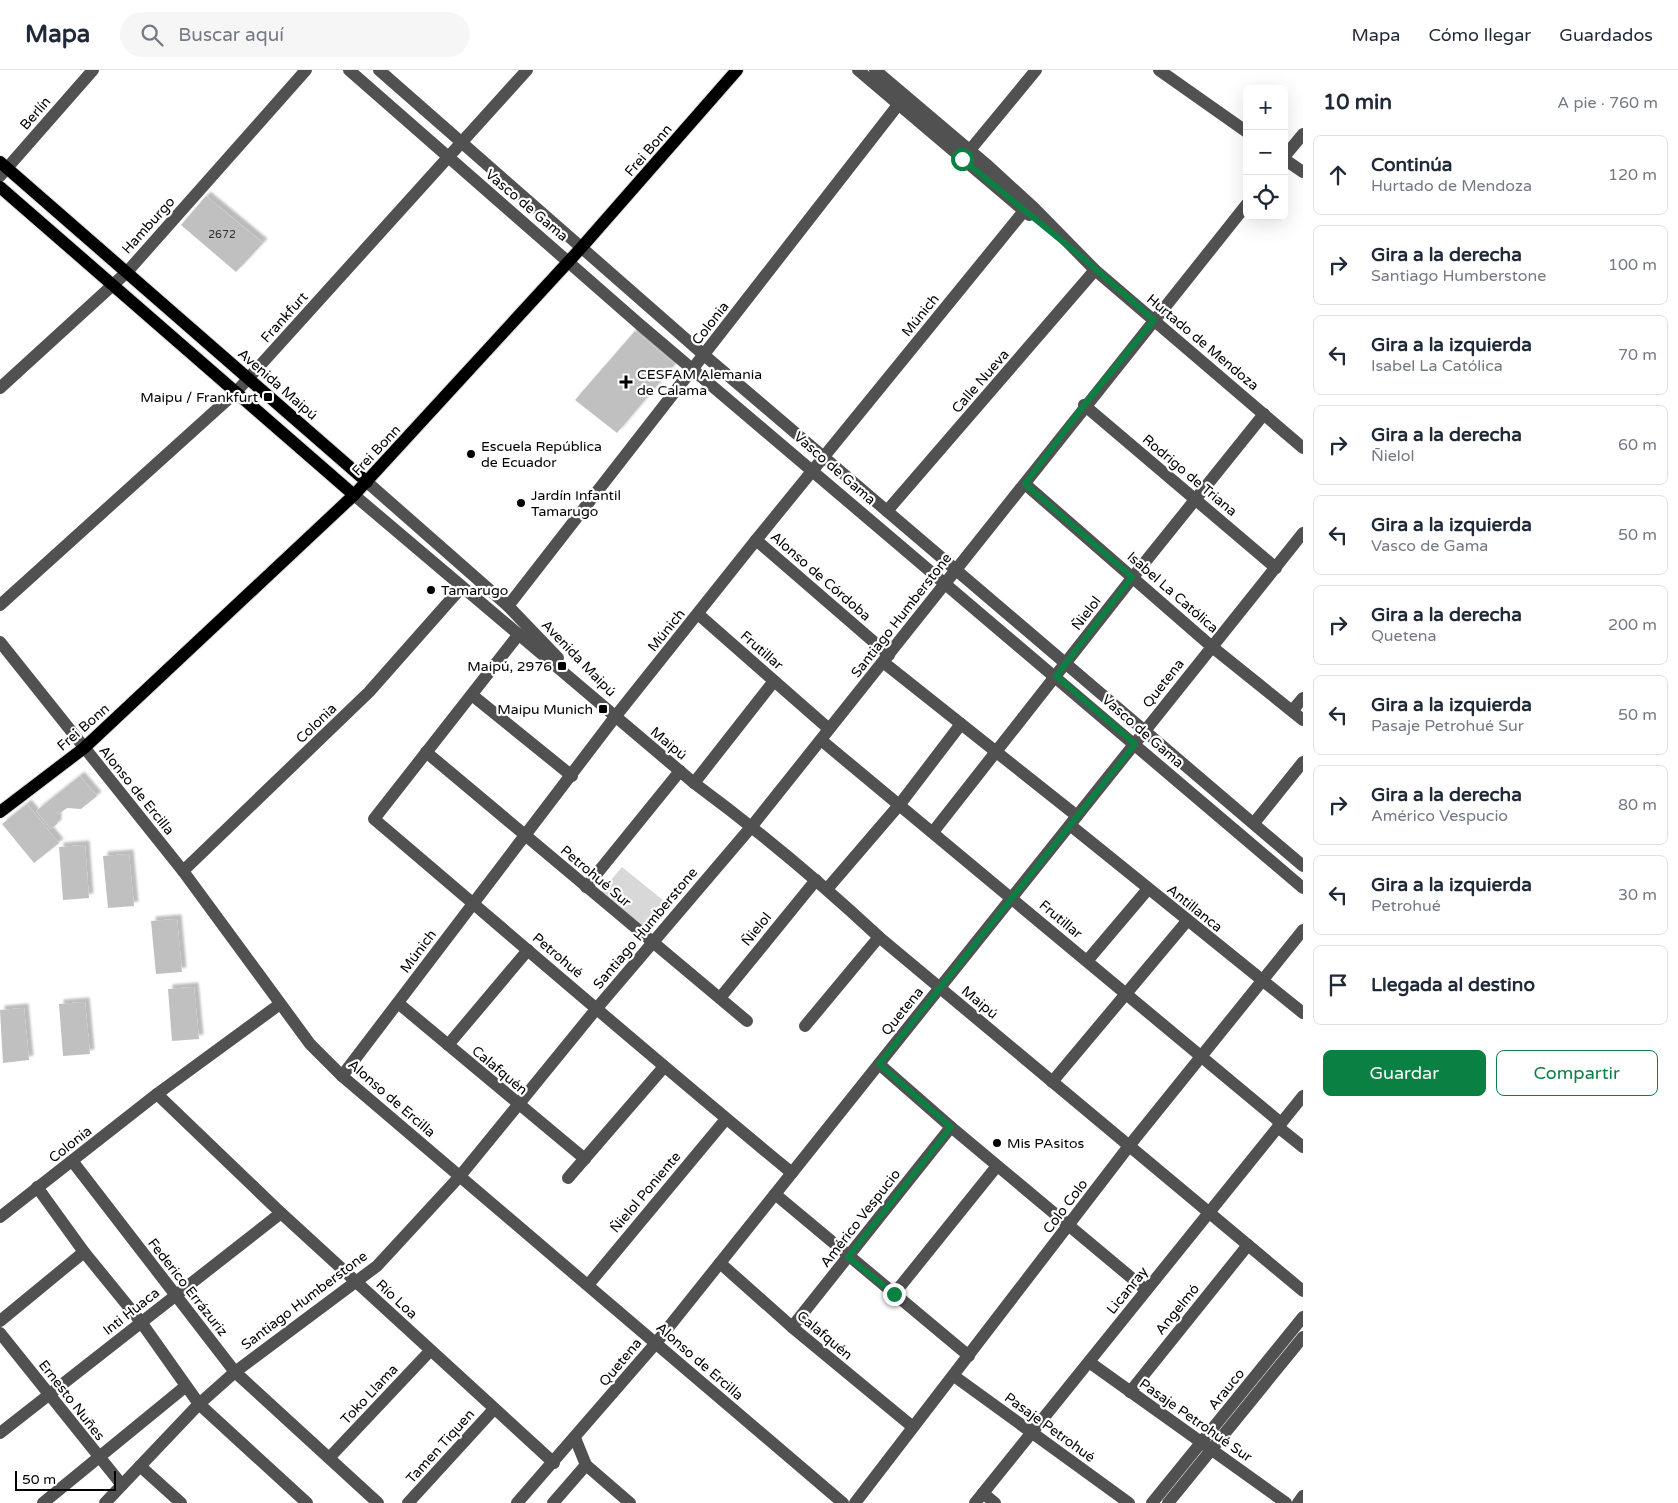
<!DOCTYPE html>
<html lang="es">
<meta charset="utf-8">
<style>
:root{--surface:#fff;--page:#f6f6f7;--text:#1f2937;--muted:#747a83;--line:#e0e1e3;--accent:#0b8043}
body{margin:0;font-family:"Varela Round",sans-serif;background:var(--page);color:var(--text)}
.controls{position:absolute;right:15px;top:15px;display:grid;overflow:hidden;border-radius:8px;box-shadow:0 5px 20px #0002}
.controls button{width:45px;height:45px;display:grid;place-items:center;padding:0;border:0;border-bottom:1px solid var(--line);background:var(--surface);color:var(--text);font:25px sans-serif}
.scale{position:absolute;left:15px;bottom:12px;width:101px;box-sizing:border-box;padding-left:5px;border:2px solid #000;border-top:0;font-size:14px;line-height:18px;white-space:nowrap;color:#000;-webkit-text-stroke:4px #fff;paint-order:stroke}
.stop{position:absolute;width:15px;height:15px;margin:-11px;border:4px solid #0b8043;border-radius:50%;background:#fff}
.stop.end{background:#0b8043;border-color:#fff;box-shadow:0 1px 5px #0008}
.list{margin:0;padding:0;list-style:none}
h2{display:flex;justify-content:space-between;align-items:center;height:65px;margin:0;padding:0 20px;font-size:21px}
h2 small{font-size:16px;font-weight:400;color:var(--muted)}
.list li{display:grid;grid-template-columns:32px 1fr auto;gap:15px;align-items:center;box-sizing:border-box;height:80px;margin:0 10px 10px;padding:0 10px;border:1px solid var(--line);border-radius:8px}
.list b{display:block;font-size:19px;white-space:nowrap}
.list p{margin:0;font-size:16px;white-space:nowrap;color:var(--muted)}
.list em{font-size:16px;font-style:normal;color:var(--muted)}
.actions{display:flex;gap:10px;padding:15px 20px}
.actions a{flex:1;padding:11px 0;border:1px solid var(--accent);border-radius:8px;text-align:center;font-size:18px;color:var(--accent)}
.actions .main{background:var(--accent);color:#fff}
.icon{flex:none;width:28px;height:28px;fill:none;stroke:currentColor;stroke-width:2;stroke-linecap:round;stroke-linejoin:round}
.map{position:relative;flex:none;width:1303px;height:1433px;overflow:hidden}
header{display:flex;align-items:center;gap:30px;box-sizing:border-box;height:70px;padding:0 25px;background:var(--surface);border-bottom:1px solid var(--line)}
header strong{font-size:24px}
nav{display:flex;gap:28px;margin-inline-start:auto;font-size:18px}
.search{width:350px;height:45px;background:var(--page);display:flex;align-items:center;gap:12px;box-sizing:border-box;padding:0 18px;border-radius:28px;color:var(--muted);font-size:19px}
main{display:flex}
aside{flex:1;background:var(--surface)}
.map>svg:first-child{display:block}
.green{fill:#d8d8d8}
.building{fill:#c0c0c0;filter:url(#shadow)}
.lines{fill:none;stroke-linecap:round;stroke-linejoin:round}
.major-casing{stroke:#dbdbdb;stroke-width:14}
.minor{stroke:#515151;stroke-width:12}
.major{stroke:#000;stroke-width:12}
.route{stroke:#0b8043;stroke-width:6}
.poi-dot{fill:#000;stroke:#fff;stroke-width:2}
.labels{text-anchor:middle;stroke-width:4.5;stroke-linejoin:round;paint-order:stroke}
.number-label{font-size:11px;fill:#303030}
.street-label{font-size:14px;fill:#000;stroke:#fff}
.poi-label{font-size:14px;fill:#000;stroke:#fff;text-anchor:start}
</style>
<header>
<strong>Mapa</strong>
<div class="search"><svg class="icon" aria-label="search" viewBox="0 0 24 24"><circle cx="10" cy="10" r="6"/><path d="M15 15l6 6"/></svg>Buscar aquí</div>
<nav><a>Mapa</a><a>Cómo llegar</a><a>Guardados</a></nav>
</header>
<main>
<div class="map">
<svg width="1303" height="1433" viewBox="0 0 1303 1433">
<defs>
<filter id="shadow"><feDropShadow dx="4.5" dy="-4.5" stdDeviation="1" flood-color="#0004"/></filter>
</defs>
<rect width="100%" height="100%" fill="#fff"/>
<!-- green -->
<polygon class="green" points="622,797 664,831 643,857 601,822"/>
<!-- building -->
<g class="building">
<polygon points="206,126 263,173 236,202 181,155"/>
<polygon points="635,261 675,294 617,363 575,330"/>
<polygon points="80,706 97,726 81,739 67,738 57,745 57,754 51,759 36,741"/>
<polygon points="27,734 59,773 34,793 2,754"/>
<polygon points="85,775 89,828 63,830 59,777"/>
<polygon points="129,784 134,836 108,838 103,786"/>
<polygon points="177,849 182,902 156,904 151,851"/>
<polygon points="194,917 199,969 172,971 168,919"/>
<polygon points="85,932 90,984 63,986 59,934"/>
<polygon points="24,938 29,990 3,993 0,940"/>
</g>
<g class="lines">
<!-- major casing -->
<g class="major-casing">
<g id="major">
<polyline points="0,92 367,412"/>
<polyline points="0,117 354,425"/>
<polyline points="0,742 84,678 354,425 581,178 737,0"/>
</g>
</g>
<!-- minor -->
<g class="minor">
<polyline points="349,0 638,253 1303,818"/>
<polyline points="379,0 704,285 1303,796"/>
<polyline points="858,0 1029,145"/>
<polyline points="875,0 986,94 1034,138 1095,200 1303,378"/>
<polyline points="1159,0 1247,62"/>
<polyline points="965,86 1036,0"/>
<polyline points="1284,87 1303,64"/>
<polyline points="1284,89 1303,102"/>
<polyline points="0,106 93,0"/>
<polyline points="0,318 127,202 306,0"/>
<polyline points="1084,335 1276,498"/>
<polyline points="367,412 508,536 558,588"/>
<polyline points="1025,414 1211,576 1303,650"/>
<path d="M354,425L694,713C759,761 820,812 879,867L1303,1221"/>
<polyline points="887,441 1095,200"/>
<polyline points="756,470 889,585"/>
<polyline points="0,535 236,322 527,0"/>
<polyline points="508,536 898,35"/>
<polyline points="698,544 829,659"/>
<path d="M519,564L374,749C513,867 651,987 792,1103"/>
<polyline points="0,572 183,801 310,974 342,1006 843,1433"/>
<polyline points="883,592 1077,746"/>
<polyline points="472,625 572,706"/>
<polyline points="1292,641 1303,628"/>
<polyline points="821,670 1281,1053"/>
<polyline points="426,682 747,951"/>
<polyline points="694,713 774,611"/>
<polyline points="1254,753 1303,692"/>
<polyline points="1070,755 1303,943"/>
<polyline points="933,762 1133,507 1264,344"/>
<polyline points="183,801 369,622 461,518"/>
<polyline points="586,817 680,701"/>
<polyline points="827,819 900,734 961,654"/>
<polyline points="1087,891 1148,819"/>
<polyline points="720,928 816,810"/>
<polyline points="398,933 585,1089"/>
<polyline points="805,956 879,867"/>
<polyline points="448,975 528,880"/>
<polyline points="879,994 951,1057 1146,1220"/>
<polyline points="342,1006 615,647 756,470 1024,141"/>
<polyline points="1052,1012 1187,851"/>
<polyline points="157,1024 281,1143 554,1393"/>
<polyline points="1278,1057 1303,1077"/>
<polyline points="73,1092 235,1302 378,1433"/>
<polyline points="568,1108 663,998"/>
<polyline points="37,1117 84,1182 141,1252 199,1334 307,1433"/>
<polyline points="775,1124 969,1286"/>
<polyline points="0,1147 157,1024 280,934"/>
<polyline points="720,1193 792,1257 913,1357"/>
<polyline points="588,1215 726,1049"/>
<polyline points="894,1224 997,1096"/>
<polyline points="0,1251 84,1182"/>
<polyline points="792,1257 951,1057"/>
<polyline points="0,1263 122,1415"/>
<polyline points="1089,1292 1286,1433"/>
<polyline points="954,1306 1129,1433"/>
<polyline points="1130,1322 1248,1175"/>
<polyline points="0,1363 281,1143"/>
<polyline points="575,1368 586,1395 630,1433"/>
<polyline points="329,1388 430,1281"/>
<polyline points="140,1396 181,1433"/>
<polyline points="983,1423 995,1433"/>
<polyline points="43,1433 186,1316"/>
<polyline points="105,1433 199,1334 235,1302 377,1196 460,1106 597,938 752,756 1247,134"/>
<polyline points="408,1433 494,1339"/>
<polyline points="517,1433 656,1273 1303,463"/>
<polyline points="553,1433 586,1395"/>
<polyline points="855,1433 1129,1076 1303,860"/>
<polyline points="975,1433 1303,1026"/>
<polyline points="1152,1433 1303,1247"/>
<polyline points="1168,1433 1303,1267"/>
<polyline points="1298,1433 1303,1426"/>
</g>
<!-- major -->
<use href="#major" class="major"/>
</g>
<g class="lines">
<!-- route -->
<polyline class="route" points="894,1224 848,1187 951,1057 879,994 1135,674 1056,606 1132,507 1025,414 1084,335 1154,250 1084,189 962,89"/>
</g>
<!-- markers -->
<g class="poi-dot">
<path d="M623.5 304.5h5v5h5v5h-5v5h-5v-5h-5v-5h5z"/>
<rect x="263" y="322" width="10" height="10" rx="2.5"/>
<circle cx="471" cy="384" r="5"/>
<circle cx="521" cy="433" r="5"/>
<circle cx="431" cy="520" r="5"/>
<rect x="557" y="591" width="10" height="10" rx="2.5"/>
<rect x="598" y="634" width="10" height="10" rx="2.5"/>
<circle cx="997" cy="1073" r="5"/>
</g>
<g class="labels">
<!-- number labels -->
<g class="number-label">
<text x="222" y="168">2672</text>
</g>
<!-- street labels -->
<g class="street-label">
<text transform="translate(35 43) rotate(-49)" y="5">Berlín</text>
<text transform="translate(648 80) rotate(-49)" y="5">Frei Bonn</text>
<text transform="translate(527 135) rotate(40)" y="5">Vasco de Gama</text>
<text transform="translate(148 155) rotate(-48)" y="5">Hamburgo</text>
<text transform="translate(920 245) rotate(-51)" y="5">Múnich</text>
<text transform="translate(284 247) rotate(-48)" y="5">Frankfurt</text>
<text transform="translate(710 253) rotate(-52)" y="5">Colonia</text>
<text transform="translate(1203 272) rotate(40)" y="5">Hurtado de Mendoza</text>
<text transform="translate(980 311) rotate(-49)" y="5">Calle Nueva</text>
<text transform="translate(278 314) rotate(41)" y="5">Avenida Maipú</text>
<text transform="translate(376 380) rotate(-47)" y="5">Frei Bonn</text>
<text transform="translate(835 398) rotate(41)" y="5">Vasco de Gama</text>
<text transform="translate(1190 405) rotate(40)" y="5">Rodrigo de Triana</text>
<text transform="translate(821 506) rotate(41)" y="5">Alonso de Córdoba</text>
<text transform="translate(1173 522) rotate(41)" y="5">Isabel La Católica</text>
<text transform="translate(1086 543) rotate(-53)" y="5">Ñielol</text>
<text transform="translate(901 545) rotate(-52)" y="5">Santiago Humberstone</text>
<text transform="translate(666 560) rotate(-51)" y="5">Múnich</text>
<text transform="translate(762 580) rotate(41)" y="5">Frutillar</text>
<text transform="translate(579 588) rotate(46)" y="5">Avenida Maipú</text>
<text transform="translate(1163 613) rotate(-52)" y="5">Quetena</text>
<text transform="translate(316 653) rotate(-44)" y="5">Colonia</text>
<text transform="translate(83 657) rotate(-41)" y="5">Frei Bonn</text>
<text transform="translate(1143 661) rotate(41)" y="5">Vasco de Gama</text>
<text transform="translate(669 673) rotate(40)" y="5">Maipú</text>
<text transform="translate(137 720) rotate(51)" y="5">Alonso de Ercilla</text>
<text transform="translate(596 806) rotate(40)" y="5">Petrohué Sur</text>
<text transform="translate(1195 838) rotate(39)" y="5">Antillanca</text>
<text transform="translate(1061 849) rotate(40)" y="5">Frutillar</text>
<text transform="translate(645 858) rotate(-50)" y="5">Santiago Humberstone</text>
<text transform="translate(756 859) rotate(-51)" y="5">Ñielol</text>
<text transform="translate(418 881) rotate(-53)" y="5">Múnich</text>
<text transform="translate(558 885) rotate(40)" y="5">Petrohué</text>
<text transform="translate(980 932) rotate(40)" y="5">Maipú</text>
<text transform="translate(902 941) rotate(-51)" y="5">Quetena</text>
<text transform="translate(500 1000) rotate(40)" y="5">Calafquén</text>
<text transform="translate(392 1028) rotate(41)" y="5">Alonso de Ercilla</text>
<text transform="translate(70 1074) rotate(-38)" y="5">Colonia</text>
<text transform="translate(645 1122) rotate(-50)" y="5">Ñielol Poniente</text>
<text transform="translate(1065 1136) rotate(-53)" y="5">Colo Colo</text>
<text transform="translate(860 1148) rotate(-52)" y="5">Américo Vespucio</text>
<text transform="translate(188 1217) rotate(52)" y="5">Federico Errázuriz</text>
<text transform="translate(1127 1220) rotate(-51)" y="5">Licanray</text>
<text transform="translate(397 1229) rotate(43)" y="5">Río Loa</text>
<text transform="translate(304 1230) rotate(-37)" y="5">Santiago Humberstone</text>
<text transform="translate(1177 1239) rotate(-51)" y="5">Angelmó</text>
<text transform="translate(131 1241) rotate(-38)" y="5">Inti Huaca</text>
<text transform="translate(825 1265) rotate(40)" y="5">Calafquén</text>
<text transform="translate(700 1291) rotate(41)" y="5">Alonso de Ercilla</text>
<text transform="translate(620 1292) rotate(-50)" y="5">Quetena</text>
<text transform="translate(1226 1319) rotate(-51)" y="5">Arauco</text>
<text transform="translate(369 1324) rotate(-47)" y="5">Toko Llama</text>
<text transform="translate(72 1330) rotate(52)" y="5">Ernesto Nuñes</text>
<text transform="translate(1196 1350) rotate(35)" y="5">Pasaje Petrohué Sur</text>
<text transform="translate(1050 1357) rotate(36)" y="5">Pasaje Petrohué</text>
<text transform="translate(440 1376) rotate(-48)" y="5">Tamen Tiquen</text>
</g>
<!-- poi labels -->
<g class="poi-label">
<text x="637" y="309">CESFAM Alemania<tspan x="637" dy="16">de Calama</tspan></text>
<text x="258" y="332" text-anchor="end">Maipu / Frankfurt</text>
<text x="481" y="381">Escuela República<tspan x="481" dy="16">de Ecuador</tspan></text>
<text x="531" y="430">Jardín Infantil<tspan x="531" dy="16">Tamarugo</tspan></text>
<text x="441" y="525">Tamarugo</text>
<text x="552" y="601" text-anchor="end">Maipú, 2976</text>
<text x="593" y="644" text-anchor="end">Maipu Munich</text>
<text x="1007" y="1078">Mis PAsitos</text>
</g>
</g>
</svg>
<div class="controls">
<button>+</button>
<button>−</button>
<button><svg class="icon" aria-label="locate" viewBox="0 0 24 24"><circle cx="12" cy="12" r="6"/><path d="M12 2v4M12 18v4M2 12h4M18 12h4"/></svg></button>
</div>
<div class="scale">50 m</div>
<div class="stop" style="left:962px;top:89px"></div>
<div class="stop end" style="left:894px;top:1224px"></div>
</div>
<aside>
<h2>10 min<small>A pie · 760 m</small></h2>
<ul class="list">
<li><svg class="icon" aria-label="ahead" viewBox="0 0 24 24"><path d="M12 20V5M6 11l6-6 6 6"/></svg><div><b>Continúa</b><p>Hurtado de Mendoza</p></div><em>120 m</em></li>
<li><svg class="icon" aria-label="right" viewBox="0 0 24 24"><path d="M7 20v-9h11M14 6l5 5-5 5"/></svg><div><b>Gira a la derecha</b><p>Santiago Humberstone</p></div><em>100 m</em></li>
<li><svg class="icon" aria-label="left" viewBox="0 0 24 24"><path d="M17 20v-9H6M10 6l-5 5 5 5"/></svg><div><b>Gira a la izquierda</b><p>Isabel La Católica</p></div><em>70 m</em></li>
<li><svg class="icon" aria-label="right" viewBox="0 0 24 24"><path d="M7 20v-9h11M14 6l5 5-5 5"/></svg><div><b>Gira a la derecha</b><p>Ñielol</p></div><em>60 m</em></li>
<li><svg class="icon" aria-label="left" viewBox="0 0 24 24"><path d="M17 20v-9H6M10 6l-5 5 5 5"/></svg><div><b>Gira a la izquierda</b><p>Vasco de Gama</p></div><em>50 m</em></li>
<li><svg class="icon" aria-label="right" viewBox="0 0 24 24"><path d="M7 20v-9h11M14 6l5 5-5 5"/></svg><div><b>Gira a la derecha</b><p>Quetena</p></div><em>200 m</em></li>
<li><svg class="icon" aria-label="left" viewBox="0 0 24 24"><path d="M17 20v-9H6M10 6l-5 5 5 5"/></svg><div><b>Gira a la izquierda</b><p>Pasaje Petrohué Sur</p></div><em>50 m</em></li>
<li><svg class="icon" aria-label="right" viewBox="0 0 24 24"><path d="M7 20v-9h11M14 6l5 5-5 5"/></svg><div><b>Gira a la derecha</b><p>Américo Vespucio</p></div><em>80 m</em></li>
<li><svg class="icon" aria-label="left" viewBox="0 0 24 24"><path d="M17 20v-9H6M10 6l-5 5 5 5"/></svg><div><b>Gira a la izquierda</b><p>Petrohué</p></div><em>30 m</em></li>
<li><svg class="icon" aria-label="arrive" viewBox="0 0 24 24"><path d="M6 21V4h12l-3 4 3 4H6"/></svg><div><b>Llegada al destino</b></div></li>
</ul>
<div class="actions"><a class="main">Guardar</a><a>Compartir</a></div>
</aside>
</main>
